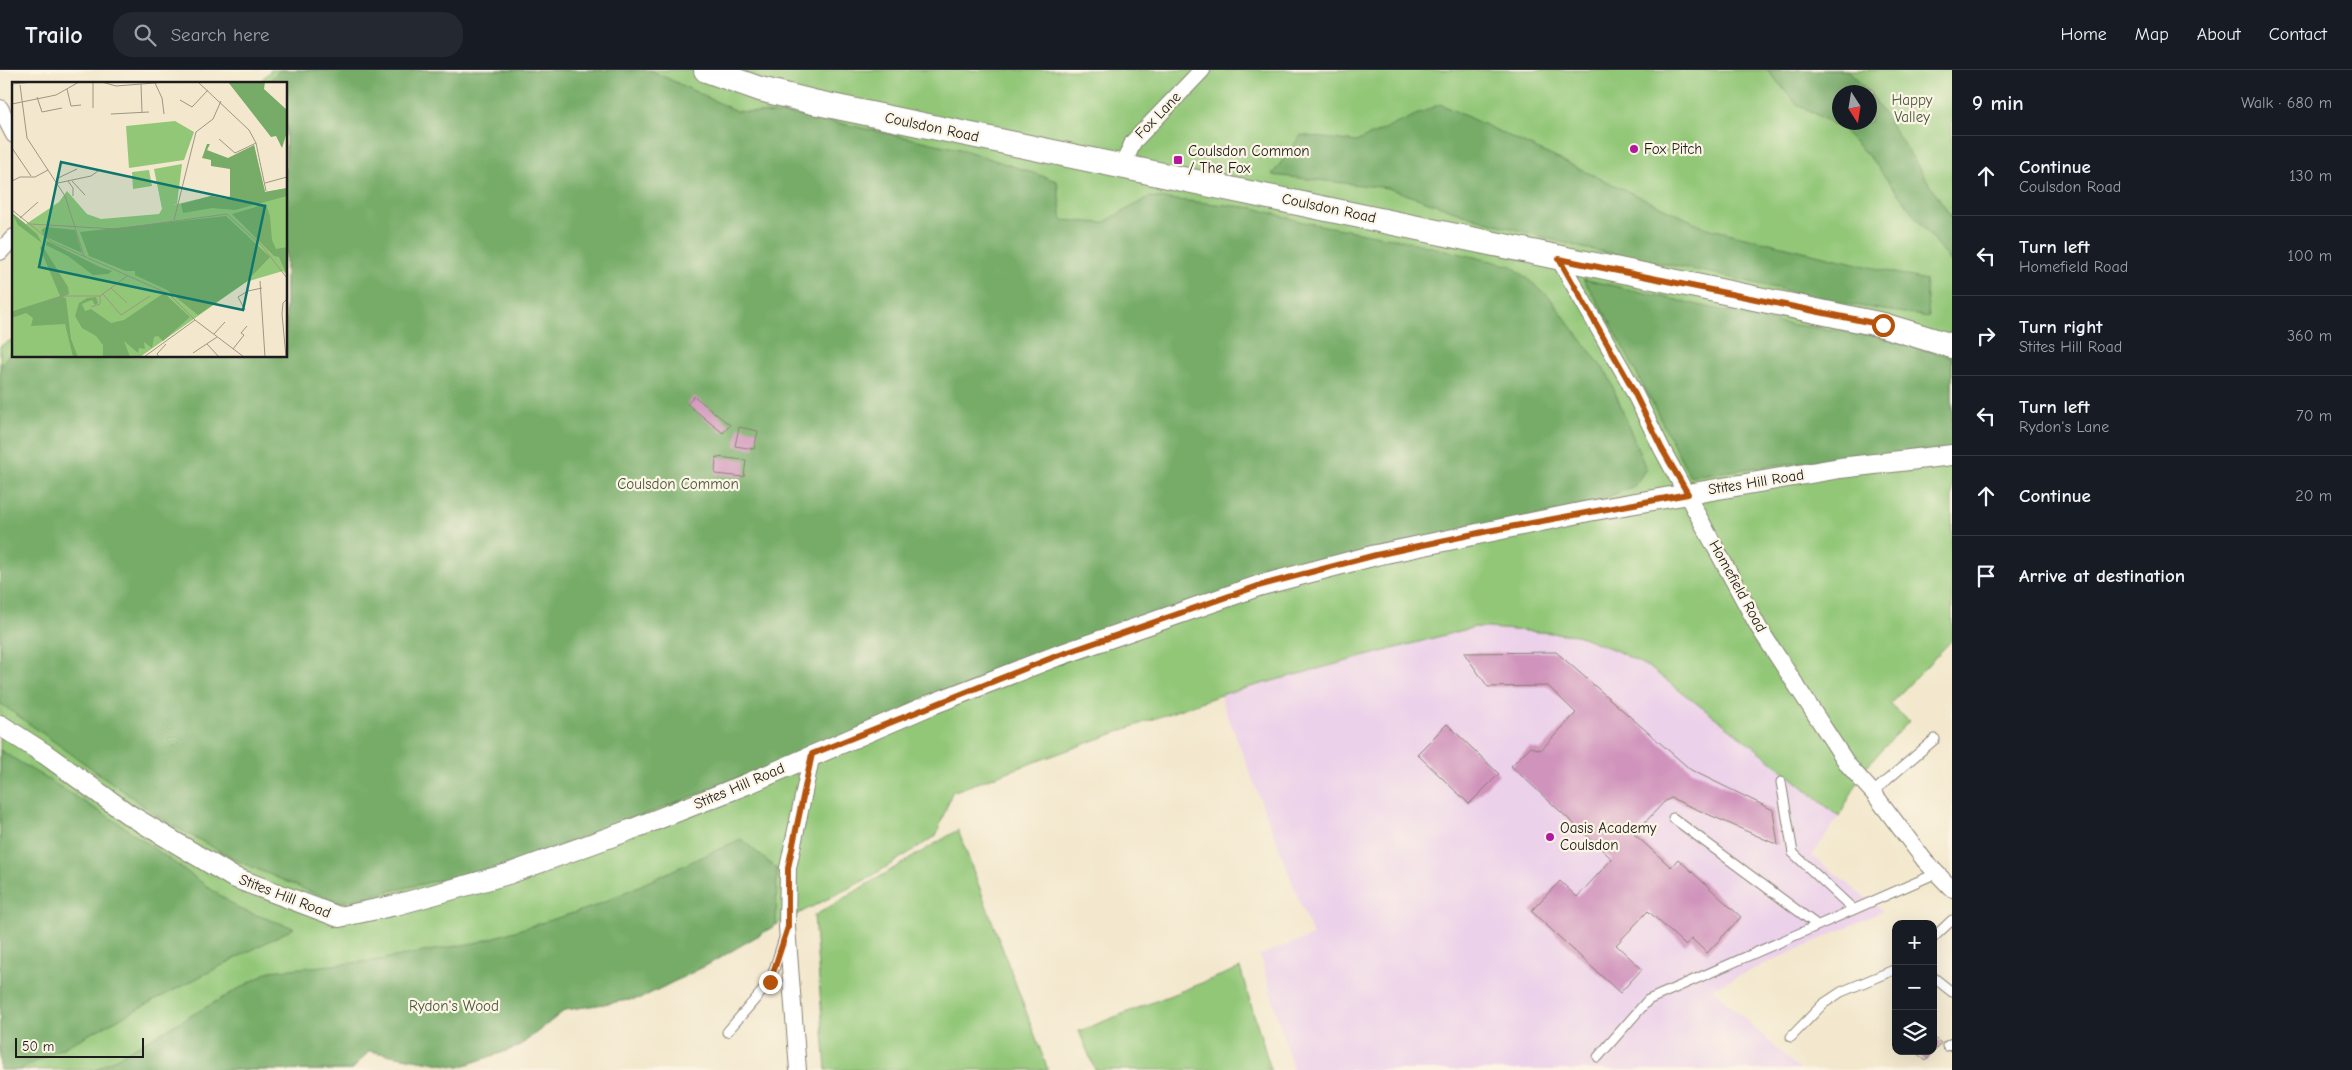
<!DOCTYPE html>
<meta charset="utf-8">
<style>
:root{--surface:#171b24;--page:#242831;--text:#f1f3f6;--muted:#9ea1a6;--line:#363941}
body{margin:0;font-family:"Comic Neue",sans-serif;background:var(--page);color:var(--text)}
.controls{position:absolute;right:15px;bottom:15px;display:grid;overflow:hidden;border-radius:10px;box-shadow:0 5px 20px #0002}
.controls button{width:45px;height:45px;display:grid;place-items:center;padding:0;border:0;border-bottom:1px solid var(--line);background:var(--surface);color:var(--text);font:25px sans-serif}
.compass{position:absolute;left:1832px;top:15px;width:45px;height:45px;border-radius:50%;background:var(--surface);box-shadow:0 5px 20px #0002;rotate:168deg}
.scale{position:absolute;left:15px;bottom:12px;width:129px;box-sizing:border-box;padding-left:5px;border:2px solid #1c1c1c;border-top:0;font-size:14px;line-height:18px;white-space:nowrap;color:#1c1c1c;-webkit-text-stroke:4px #fcf5e5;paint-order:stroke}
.stop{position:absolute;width:15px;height:15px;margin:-11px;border:4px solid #b45309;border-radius:50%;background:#fff}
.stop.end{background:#b45309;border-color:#fff;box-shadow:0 1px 5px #0008}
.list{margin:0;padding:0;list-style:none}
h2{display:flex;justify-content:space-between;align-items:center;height:65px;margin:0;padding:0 20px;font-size:21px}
h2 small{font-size:16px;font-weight:400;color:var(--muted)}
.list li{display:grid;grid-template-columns:32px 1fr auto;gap:15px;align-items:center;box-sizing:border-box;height:80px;padding:0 20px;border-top:1px solid var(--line)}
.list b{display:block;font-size:19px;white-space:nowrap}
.list p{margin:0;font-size:16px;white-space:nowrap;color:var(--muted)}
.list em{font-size:16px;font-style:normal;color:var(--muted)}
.icon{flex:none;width:28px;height:28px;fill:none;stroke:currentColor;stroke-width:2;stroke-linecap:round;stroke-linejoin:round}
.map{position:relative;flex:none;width:1952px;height:1000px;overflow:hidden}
header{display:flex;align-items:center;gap:30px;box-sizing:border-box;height:70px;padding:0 25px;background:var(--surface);border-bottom:1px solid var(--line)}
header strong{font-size:24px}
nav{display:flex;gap:28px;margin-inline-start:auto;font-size:18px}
.search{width:350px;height:45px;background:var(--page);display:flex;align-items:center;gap:12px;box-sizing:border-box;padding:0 18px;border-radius:20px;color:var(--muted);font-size:19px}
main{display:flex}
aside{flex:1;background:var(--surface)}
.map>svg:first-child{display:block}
.built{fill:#ecd1ea}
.green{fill:#93c778;stroke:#58724a;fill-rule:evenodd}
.forest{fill:#76ac68;stroke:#496442}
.building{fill:#d093bc}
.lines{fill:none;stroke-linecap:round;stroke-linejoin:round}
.service-casing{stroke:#888274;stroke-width:11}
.minor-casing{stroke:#888274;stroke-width:18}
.tertiary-casing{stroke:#888274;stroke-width:22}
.secondary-casing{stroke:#888274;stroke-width:26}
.service{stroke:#fff;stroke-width:9}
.minor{stroke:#fff;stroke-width:16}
.tertiary{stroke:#fff;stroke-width:20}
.secondary{stroke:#fff;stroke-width:24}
.route{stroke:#b45309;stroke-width:6}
.poi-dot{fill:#b5179e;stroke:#fcf5e5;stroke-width:2}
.labels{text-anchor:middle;stroke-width:4.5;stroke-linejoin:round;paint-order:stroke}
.park-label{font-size:15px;fill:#46583c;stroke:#fcf5e5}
.street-label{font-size:15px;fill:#1c1c1c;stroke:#fcf5e5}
.poi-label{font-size:15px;fill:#1c1c1c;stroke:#fcf5e5;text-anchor:start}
.inset-road{fill:none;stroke:#9d9686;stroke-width:1}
.view{fill:#0f766e;fill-opacity:0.15;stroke:#0f766e;stroke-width:2.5}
.inset-edge{fill:none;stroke:#1c1c1c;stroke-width:2.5}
</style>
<header>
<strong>Trailo</strong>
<div class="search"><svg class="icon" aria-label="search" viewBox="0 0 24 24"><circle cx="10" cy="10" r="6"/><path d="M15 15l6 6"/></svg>Search here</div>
<nav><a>Home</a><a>Map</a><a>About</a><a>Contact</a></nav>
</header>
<main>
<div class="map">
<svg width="1952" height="1000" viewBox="0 0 1952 1000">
<rect width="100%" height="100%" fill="#fcf5e5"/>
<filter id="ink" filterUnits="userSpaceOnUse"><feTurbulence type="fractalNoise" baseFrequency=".02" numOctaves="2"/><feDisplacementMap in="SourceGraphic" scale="10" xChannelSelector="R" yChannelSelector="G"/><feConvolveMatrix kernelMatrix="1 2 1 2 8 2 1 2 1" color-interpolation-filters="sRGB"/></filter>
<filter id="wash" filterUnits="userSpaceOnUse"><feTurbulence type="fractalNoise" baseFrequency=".0096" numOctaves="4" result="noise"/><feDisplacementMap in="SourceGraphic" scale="20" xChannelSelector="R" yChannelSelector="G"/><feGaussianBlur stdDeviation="1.12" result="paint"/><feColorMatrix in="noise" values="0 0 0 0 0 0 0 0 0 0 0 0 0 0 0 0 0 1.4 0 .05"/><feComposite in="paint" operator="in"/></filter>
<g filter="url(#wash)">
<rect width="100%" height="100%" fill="#f3e8cd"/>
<!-- built -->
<polygon class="built" points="1475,557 1577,565 1615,580 1650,598 1762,683 1839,747 1812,786 1883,841 1712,918 1800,1000 1293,1000 1260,885 1313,866 1220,625"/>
<!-- green -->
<g class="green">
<path d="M271,0H1952V570L1890,634L1909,651L1865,698L1839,747L1762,683L1650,598L1615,580L1577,565L1475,557L1220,625L952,722L936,766L867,809L776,855L709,894L641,928L565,940L518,977L459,997L369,981L352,1000H0V276L14,269V286H286V14H258ZM1840,22H1870V52H1840Z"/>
<polygon points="958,760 1048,1000 826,1000 814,846"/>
<polygon points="1240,898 1271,1000 1095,1000 1079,961"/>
</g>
<!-- forest -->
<g class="forest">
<polygon points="280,0 650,0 736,41 806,46 964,80 1057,111 1062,150 1103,153 1149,127 1254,138 1303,152 1402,170 1512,196 1550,228 1608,305 1646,399 1634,416 1588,435 1375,480 745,706 625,752 506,795 337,833 240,792 168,753 0,633 0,296 14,278 14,286 286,286 286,14 266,14"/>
<polygon points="1767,0 1848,0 1869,22 1840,22 1840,52 1870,52 1870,23 1952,148 1952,194 1873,91 1842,59 1797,34"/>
<polygon points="1440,34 1707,158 1925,210 1929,247 1846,234 1702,201 1583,178 1478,149 1388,118 1272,105 1301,65 1356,72"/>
<polygon points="1583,209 1778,253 1870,265 1952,287 1952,381 1776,395 1690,406 1610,252"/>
<polygon points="0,680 120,754 239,839 294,858 20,1000 0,1000"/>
<polygon points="741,769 777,799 776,855 709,894 641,928 565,940 518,977 459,997 369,981 352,1000 95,1000 270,901 373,891 479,872 593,837"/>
</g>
<g id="blocks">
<!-- building -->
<g class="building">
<polygon points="694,326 730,355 723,363 687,334"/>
<polygon points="739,357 758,361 754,379 735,376"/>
<polygon points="716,387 746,390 744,407 715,404"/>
<polygon points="1556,582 1691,700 1773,740 1778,775 1671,728 1664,732 1634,764 1671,797 1678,789 1741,847 1707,883 1692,869 1685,875 1648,841 1616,875 1642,899 1620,923 1531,841 1560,811 1577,827 1612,789 1511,696 1530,677 1541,680 1576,643 1548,616 1488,617 1464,583"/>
<polygon points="1447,654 1499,704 1469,734 1417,684"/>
<polygon points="1933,967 1941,973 1926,991 1914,981 1933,981"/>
</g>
</g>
</g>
<g filter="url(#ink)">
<use href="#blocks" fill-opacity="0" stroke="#888274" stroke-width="1"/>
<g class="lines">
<!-- service casing -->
<g class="service-casing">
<g id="service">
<polyline points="1781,712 1793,783 1853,839"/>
<polyline points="1873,722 1935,669"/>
<polyline points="1673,748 1817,855"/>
<polyline points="1933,868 1952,850"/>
<polyline points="1933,907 1952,922"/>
<polyline points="727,962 770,912 784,868"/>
<polyline points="1791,967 1823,934 1841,922 1896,899"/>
<polyline points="1947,976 1952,973"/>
<polyline points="1598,987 1648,930 1937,803"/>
</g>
</g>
<!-- minor casing -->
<g class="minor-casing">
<g id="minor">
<polyline points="0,38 14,65"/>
<polyline points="1123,96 1133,72 1202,0"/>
<polyline points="0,182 14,167"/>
<polyline points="1559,189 1628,310 1662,379 1759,558 1848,695 1875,725 1925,791 1952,819"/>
<polyline points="798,1000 787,857 788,798 812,684"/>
</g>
</g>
<!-- tertiary casing -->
<g class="tertiary-casing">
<polyline id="tertiary" points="0,655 45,684 128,744 233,807 339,847 396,835 508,804 630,760 747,714 930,635 1054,587 1258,516 1376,485 1589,441 1840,398 1952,385"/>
</g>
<!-- secondary casing -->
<g class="secondary-casing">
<polyline id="secondary" points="706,0 760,19 813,32 1883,255 1952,276"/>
</g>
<!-- service -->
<use href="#service" class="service"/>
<!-- minor -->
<use href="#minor" class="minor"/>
<!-- tertiary -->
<use href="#tertiary" class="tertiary"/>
<!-- secondary -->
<use href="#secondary" class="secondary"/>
</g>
</g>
<g class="lines" filter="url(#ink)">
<!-- route -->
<polyline class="route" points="770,912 788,857 788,798 812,684 1054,587 1258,516 1376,485 1488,461 1688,424 1662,379 1628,310 1559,189 1883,255"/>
</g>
<!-- markers -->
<g class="poi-dot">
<circle cx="1634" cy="79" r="5"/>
<rect x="1173" y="85" width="10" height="10" rx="2.5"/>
<circle cx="1550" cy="767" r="5"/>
</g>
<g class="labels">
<!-- park labels -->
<g class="park-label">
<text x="1912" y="35">Happy<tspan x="1912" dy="17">Valley</tspan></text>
<text x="678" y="419">Coulsdon Common</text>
<text x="454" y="941">Rydon's Wood</text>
</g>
<!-- street labels -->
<g class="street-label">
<text transform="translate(1158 45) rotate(-46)" y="5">Fox Lane</text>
<text transform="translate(932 57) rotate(12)" y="5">Coulsdon Road</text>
<text transform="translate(1329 138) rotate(12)" y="5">Coulsdon Road</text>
<text transform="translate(1756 412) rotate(-9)" y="5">Stites Hill Road</text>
<text transform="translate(1738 516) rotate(61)" y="5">Homefield Road</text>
<text transform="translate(739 716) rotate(-23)" y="5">Stites Hill Road</text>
<text transform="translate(285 826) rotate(21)" y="5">Stites Hill Road</text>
</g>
<!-- poi labels -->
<g class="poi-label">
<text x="1644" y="84">Fox Pitch</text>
<text x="1188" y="86">Coulsdon Common<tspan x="1188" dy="17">/ The Fox</tspan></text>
<text x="1560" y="763">Oasis Academy<tspan x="1560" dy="17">Coulsdon</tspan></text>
</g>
</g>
<!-- overview -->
<g transform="translate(12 12)">
<rect width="275" height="275" fill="#f3e8cd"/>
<path d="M163,39L182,50L172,78L117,86L114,44ZM242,63L253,110L275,106V193L271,189L234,200L128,275H0V131L14,142L47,120L55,109L75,132L89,137L147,132L150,127L142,87L170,82L165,122L161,123L199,114L214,117L218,114V87ZM137,88L140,104L121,107L120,90Z" fill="#93c778"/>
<path d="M216,0H253L252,7L275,28V50L270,66L264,54L259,55ZM195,62H198L195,68L216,76L242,63L253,110L275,106V114L223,128L200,126L171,131L169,122L199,114L214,117L218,115V87L199,84V78L190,76ZM254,122L258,134L260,158L264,167L275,165V193L267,175L262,174L220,132ZM0,131L25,152L30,161L6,143ZM214,134L258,175L234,200L186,233L155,208L123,193V189H114L77,174L68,150ZM34,145L63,148L70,171L32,154L29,148ZM35,159L88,185L100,189L96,192L81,193L56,174L34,163ZM30,163L56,205L57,212L50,215L54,216L59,257L66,275H61L53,242L19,244L21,236L14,231L0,236V230L4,228L48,214L28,166ZM152,211L178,235L151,259L146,254L142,255L140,266L132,260L133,267L127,266L126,271L112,259L118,275H91V263L84,254L70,246L63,234L67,221L75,216L84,215L86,221L83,223L80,218L70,222L73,229L79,227L99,241L112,238Z" fill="#76ac68"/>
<path class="inset-road" d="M90,0L104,4L155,0M186,0L237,48L244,61L254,109M143,1L150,16L152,32M0,2L21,0M129,2L130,30M8,3L15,56L53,114L72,174M55,7L59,24L69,23M25,15L30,30L50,26M168,18L180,25L196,8M0,22L44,13L67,0M81,26V0M99,32L137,30M207,57L223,71L244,61M0,66L19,94M44,97L65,87M0,99L8,95H23L36,88M56,99L61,106V114M60,99L73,113M46,101L79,94L86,89M253,101L275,95M0,128L40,160L157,212L183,238L232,275M8,136L26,120M162,138L184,50L201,37L209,19M18,142L104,147L215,132L250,164L275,196M248,199L253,275M99,206L115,221M91,212L109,233L138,214M40,220L52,214H88L115,194M79,225L88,222V214M233,228L226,215L236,209L250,206M202,252L213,240M195,262L207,275M221,267L232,253L229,251L235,244M181,271L205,255M132,275L183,238M147,275L145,272L154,262M274,275L270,232L271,221L275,217"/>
<path class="view" d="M49,80L253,124L231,228L27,185Z"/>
<rect width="275" height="275" class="inset-edge"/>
</g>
</svg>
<div class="controls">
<button>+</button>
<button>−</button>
<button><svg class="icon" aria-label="layers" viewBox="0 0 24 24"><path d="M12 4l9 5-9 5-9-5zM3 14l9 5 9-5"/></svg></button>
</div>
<svg class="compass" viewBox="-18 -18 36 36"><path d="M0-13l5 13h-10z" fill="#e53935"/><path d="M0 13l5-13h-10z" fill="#9ea1a6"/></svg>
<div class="scale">50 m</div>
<div class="stop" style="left:1883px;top:255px"></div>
<div class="stop end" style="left:770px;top:912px"></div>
</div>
<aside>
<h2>9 min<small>Walk · 680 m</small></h2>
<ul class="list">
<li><svg class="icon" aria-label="ahead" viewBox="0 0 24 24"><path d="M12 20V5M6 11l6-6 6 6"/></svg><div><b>Continue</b><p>Coulsdon Road</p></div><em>130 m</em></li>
<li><svg class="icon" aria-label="left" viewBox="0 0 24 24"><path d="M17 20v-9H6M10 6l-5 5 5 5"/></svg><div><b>Turn left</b><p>Homefield Road</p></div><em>100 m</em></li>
<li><svg class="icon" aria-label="right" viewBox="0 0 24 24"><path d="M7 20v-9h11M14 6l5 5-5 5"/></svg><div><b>Turn right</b><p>Stites Hill Road</p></div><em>360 m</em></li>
<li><svg class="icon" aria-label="left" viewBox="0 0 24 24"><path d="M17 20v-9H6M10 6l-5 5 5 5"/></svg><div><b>Turn left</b><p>Rydon's Lane</p></div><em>70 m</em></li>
<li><svg class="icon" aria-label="ahead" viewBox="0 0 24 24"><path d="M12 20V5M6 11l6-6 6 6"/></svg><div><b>Continue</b></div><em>20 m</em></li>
<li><svg class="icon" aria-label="arrive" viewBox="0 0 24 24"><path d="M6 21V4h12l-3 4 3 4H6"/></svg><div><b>Arrive at destination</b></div></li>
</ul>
</aside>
</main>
